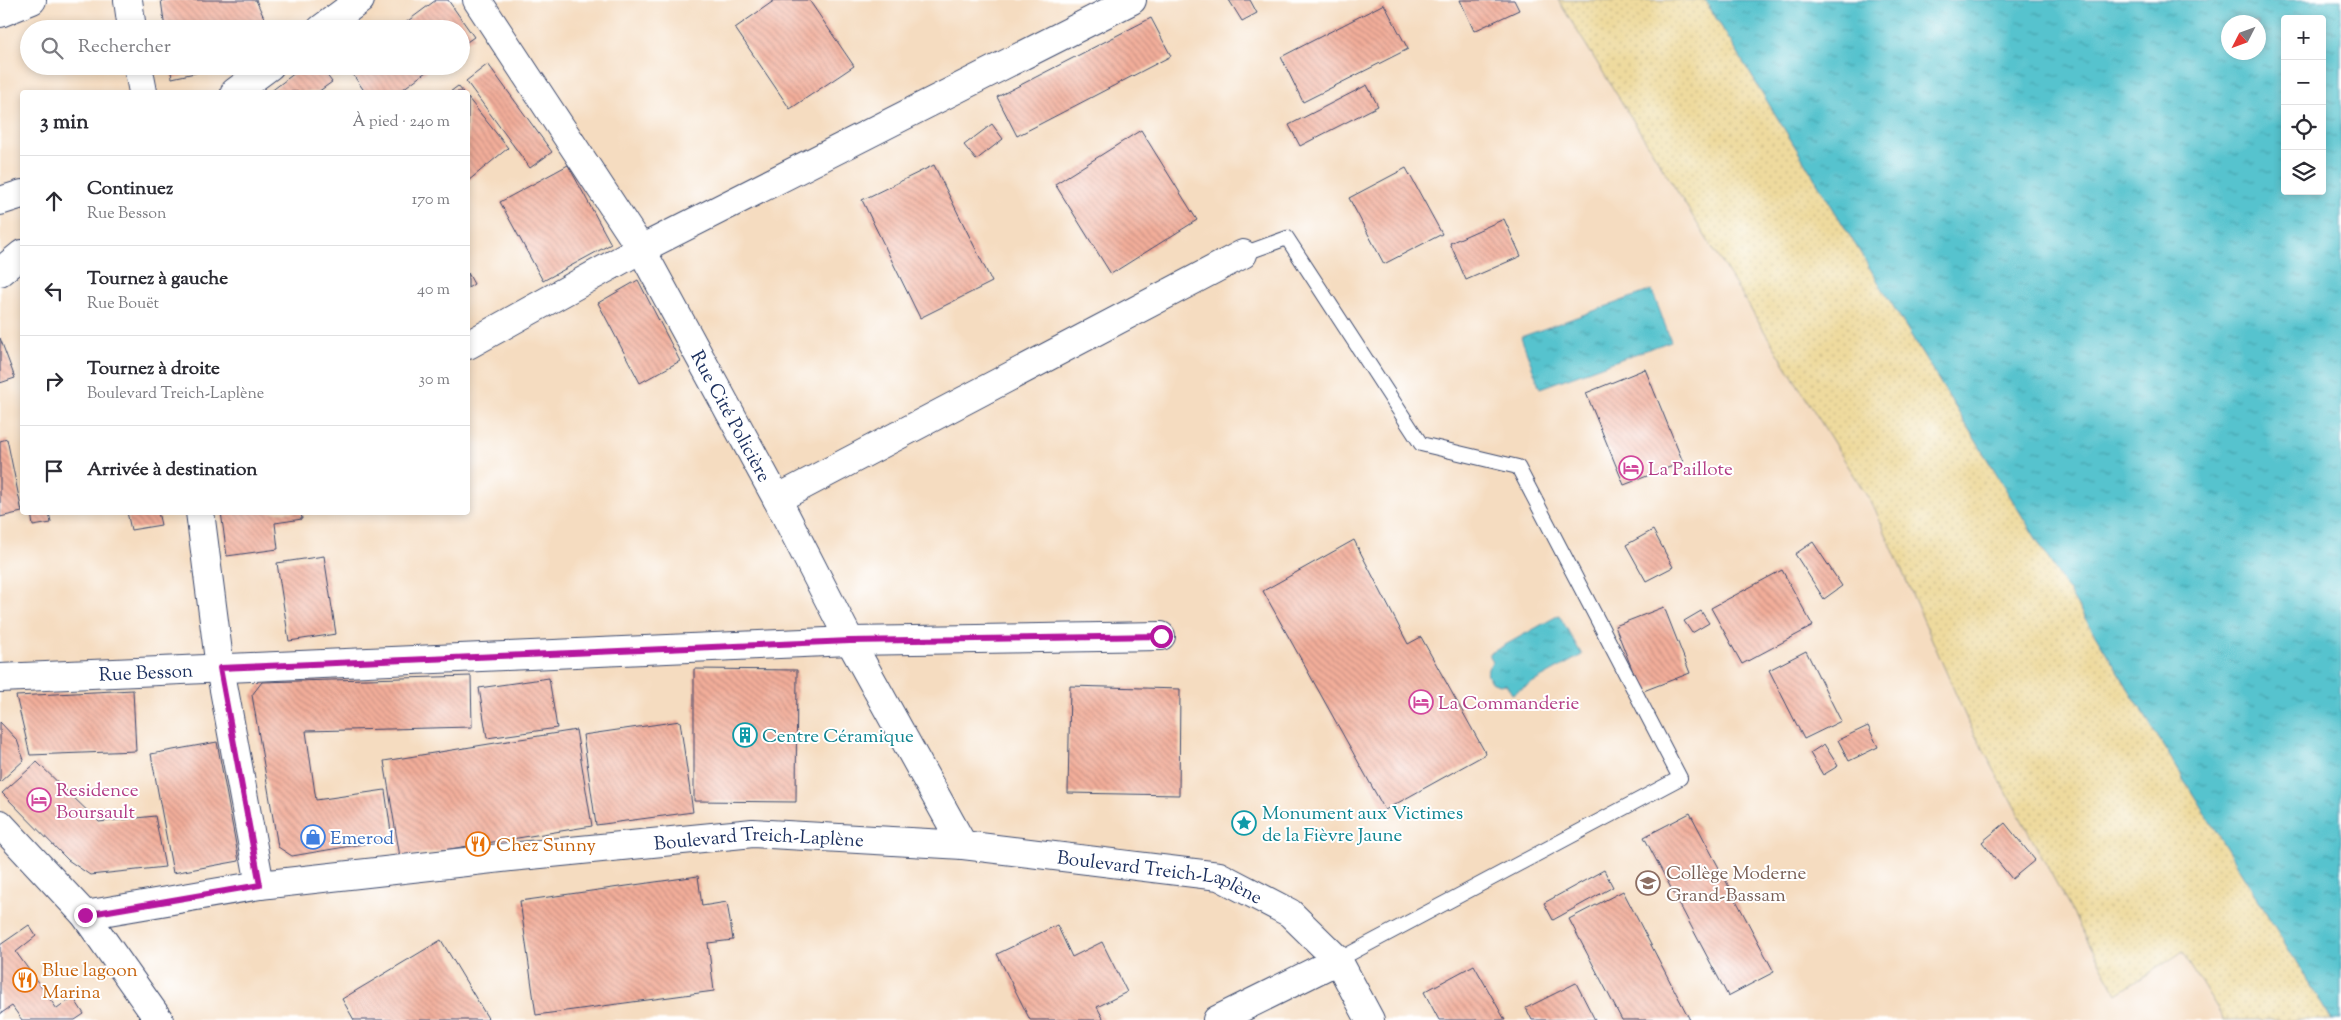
<!DOCTYPE html>
<html lang="fr">
<meta charset="utf-8">
<style>
:root{--surface:#fff;--page:#f7f7f7;--text:#2b2b33;--muted:#7c7c81;--line:#e1e1e2}
body{margin:0;font-family:"Sorts Mill Goudy",serif;background:var(--page);color:var(--text)}
.controls{position:absolute;right:15px;top:15px;display:grid;overflow:hidden;border-radius:5px;box-shadow:0 2px 8px #0003}
.controls button{width:45px;height:45px;display:grid;place-items:center;padding:0;border:0;border-bottom:1px solid var(--line);background:var(--surface);color:var(--text);font:25px sans-serif}
.compass{position:absolute;left:2221px;top:15px;width:45px;height:45px;border-radius:50%;background:var(--surface);box-shadow:0 2px 8px #0003;rotate:228deg}
.stop{position:absolute;width:15px;height:15px;margin:-11px;border:4px solid #b5179e;border-radius:50%;background:#fff}
.stop.end{background:#b5179e;border-color:#fff;box-shadow:0 1px 5px #0008}
.list{margin:0;padding:0;list-style:none}
h2{display:flex;justify-content:space-between;align-items:center;height:65px;margin:0;padding:0 20px;font-size:21px}
h2 small{font-size:16px;font-weight:400;color:var(--muted)}
.list li{display:grid;grid-template-columns:32px 1fr auto;gap:15px;align-items:center;box-sizing:border-box;height:90px;padding:0 20px;border-top:1px solid var(--line)}
.list b{display:block;font-size:19px;white-space:nowrap}
.list p{margin:0;font-size:16px;white-space:nowrap;color:var(--muted)}
.list em{font-size:16px;font-style:normal;color:var(--muted)}
.icon{flex:none;width:28px;height:28px;fill:none;stroke:currentColor;stroke-width:2;stroke-linecap:round;stroke-linejoin:round}
.map{position:relative;flex:none;width:2341px;height:1020px;overflow:hidden}
.search{position:absolute;background:var(--surface);box-shadow:0 2px 8px #0003;left:20px;top:20px;width:450px;height:55px;display:flex;align-items:center;gap:12px;box-sizing:border-box;padding:0 18px;border-radius:28px;color:var(--muted);font-size:19px}
.panel{position:absolute;background:var(--surface);box-shadow:0 2px 8px #0003;left:20px;top:90px;width:450px;height:425px;border-radius:5px}
.map>svg:first-child{display:block}
.sand{fill:url(#sand-dots);stroke:#84847e}
.water{fill:url(#water-ripples);stroke:#387996;fill-rule:evenodd}
.building{fill:url(#building-back-hatch)}
.lines{fill:none;stroke-linecap:round;stroke-linejoin:round}
.service-casing{stroke:#3c496d;stroke-width:16}
.minor-casing{stroke:#3c496d;stroke-width:30}
.tertiary-casing{stroke:#3c496d;stroke-width:30}
.service{stroke:#fff;stroke-width:14}
.minor{stroke:#fff;stroke-width:28}
.tertiary{stroke:#fff;stroke-width:28}
.route{stroke:#b5179e;stroke-width:6}
.labels{text-anchor:middle;stroke-width:4;stroke-linejoin:round;paint-order:stroke}
.street-label{font-size:19px;fill:#1b2f5e;stroke:#fff}
.hotel-label{font-size:19px;fill:#b23c85;stroke:#fff;text-anchor:start}
.culture-label{font-size:19px;fill:#0d838f;stroke:#fff;text-anchor:start}
.shop-label{font-size:19px;fill:#366cbe;stroke:#fff;text-anchor:start}
.food-label{font-size:19px;fill:#c56008;stroke:#fff;text-anchor:start}
.education-label{font-size:19px;fill:#785e54;stroke:#fff;text-anchor:start}
</style>
<div class="map">
<svg width="2341" height="1020" viewBox="0 0 2341 1020">
<defs>
<pattern id="sand-dots" width="8" height="8" patternUnits="userSpaceOnUse" patternTransform="scale(1.25)"><rect width="8" height="8" fill="#eeda9e"/><path d="M2 2h.1M6 6h.1" fill="none" stroke="#ccbb8a" stroke-width="1.8" stroke-linecap="round"/></pattern>
<pattern id="water-ripples" width="26" height="14" patternUnits="userSpaceOnUse" patternTransform="scale(1.25)"><rect width="26" height="14" fill="#56c3ce"/><path d="M2 4q2-2 4 0t4 0M15 11q2-2 4 0t4 0" fill="none" stroke="#469faa"/></pattern>
<pattern id="building-back-hatch" width="6" height="6" patternUnits="userSpaceOnUse" patternTransform="scale(1.25)"><rect width="6" height="6" fill="#f3ae9a"/><path d="M-1 5l2 2M0 0l6 6M5-1l2 2" fill="none" stroke="#c48e81"/></pattern>
</defs>
<rect width="100%" height="100%" fill="#fff"/>
<filter id="ink" filterUnits="userSpaceOnUse"><feTurbulence type="fractalNoise" baseFrequency=".02" numOctaves="2"/><feDisplacementMap in="SourceGraphic" scale="10" xChannelSelector="R" yChannelSelector="G"/><feConvolveMatrix kernelMatrix="1 2 1 2 8 2 1 2 1" color-interpolation-filters="sRGB"/></filter>
<filter id="wash" filterUnits="userSpaceOnUse"><feTurbulence type="fractalNoise" baseFrequency=".0096" numOctaves="4" result="noise"/><feDisplacementMap in="SourceGraphic" scale="20" xChannelSelector="R" yChannelSelector="G"/><feGaussianBlur stdDeviation="1.12" result="paint"/><feColorMatrix in="noise" values="0 0 0 0 0 0 0 0 0 0 0 0 0 0 0 0 0 1.4 0 .05"/><feComposite in="paint" operator="in"/></filter>
<g filter="url(#wash)">
<rect width="100%" height="100%" fill="#f5dcc0"/>
<!-- sand -->
<polygon class="sand" points="1558,0 1705,0 2332,1020 2224,1020 2182,952 2117,994 1968,722 1875,509"/>
<!-- water -->
<g class="water">
<path d="M1705,0H2341V1020H2332ZM2285,19H2322V191H2285ZM2258,22V52H2228V22Z"/>
<polygon points="1652,290 1671,341 1540,388 1521,337"/>
<path d="M1559,615L1582,655L1512,694L1506,684L1500,685L1491,682C1486,674 1486,668 1493,662L1489,654Z"/>
</g>
<g id="blocks">
<!-- building -->
<g class="building">
<polygon points="161,0 256,0 269,29 165,29"/>
<polygon points="436,0 448,0 474,37 461,46 461,29 397,29"/>
<polygon points="775,0 809,0 854,66 790,109 735,28"/>
<polygon points="1229,0 1250,0 1257,13 1242,21"/>
<polygon points="1460,0 1514,0 1519,10 1474,31"/>
<polygon points="1384,4 1408,49 1303,102 1281,57"/>
<polygon points="1151,18 1171,56 1017,136 997,97"/>
<polygon points="488,64 552,152 530,168 466,81"/>
<polygon points="170,66 222,66 222,67 172,78"/>
<polygon points="304,66 320,66 332,82 318,92 270,92"/>
<polygon points="347,66 434,66 399,92 365,92"/>
<polygon points="1367,85 1378,106 1300,146 1289,125"/>
<polygon points="458,86 463,92 450,92"/>
<polygon points="468,98 508,148 468,181"/>
<polygon points="992,124 1003,139 976,160 964,145"/>
<polygon points="1141,130 1197,220 1111,274 1055,184"/>
<polygon points="568,165 611,244 543,281 500,202"/>
<polygon points="934,165 992,282 920,318 862,200"/>
<polygon points="1406,168 1442,234 1384,264 1349,198"/>
<polygon points="1504,219 1521,256 1466,280 1450,243"/>
<polygon points="468,273 474,284 468,288"/>
<polygon points="638,280 680,361 640,383 598,303"/>
<polygon points="0,338 15,378 0,383"/>
<polygon points="1645,369 1683,462 1624,485 1586,393"/>
<polygon points="7,439 22,512 0,517 0,441"/>
<polygon points="31,512 49,512 51,523 33,526"/>
<polygon points="127,512 158,512 161,525 131,530"/>
<polygon points="221,512 301,512 302,519 275,523 278,549 227,556"/>
<polygon points="1653,530 1673,567 1646,581 1626,545"/>
<polygon points="1354,540 1408,644 1421,637 1486,754 1385,810 1263,591"/>
<polygon points="1813,542 1842,586 1824,599 1795,554"/>
<polygon points="324,556 336,634 289,641 277,563"/>
<polygon points="1782,570 1813,626 1742,664 1711,608"/>
<polygon points="1664,607 1690,673 1641,692 1615,626"/>
<polygon points="1701,611 1709,623 1692,633 1684,621"/>
<polygon points="1806,651 1841,721 1804,739 1769,670"/>
<polygon points="694,669 797,670 796,802 694,801"/>
<polygon points="471,676 472,727 306,731 316,800 385,790 392,839 292,856 278,847 252,695 262,682"/>
<polygon points="549,678 557,728 487,738 479,688"/>
<polygon points="1070,686 1180,689 1179,795 1068,793"/>
<polygon points="133,690 136,751 30,755 16,696"/>
<polygon points="680,721 693,812 596,825 583,735"/>
<polygon points="0,722 17,740 24,760 0,782"/>
<polygon points="1868,726 1878,747 1849,761 1838,740"/>
<polygon points="576,730 592,826 400,857 384,761"/>
<polygon points="217,742 239,861 173,873 151,754"/>
<polygon points="1824,744 1838,766 1823,775 1810,753"/>
<polygon points="37,762 99,822 155,816 165,867 90,875 68,860 2,793"/>
<polygon points="1690,813 1774,972 1728,996 1644,837"/>
<polygon points="2005,823 2035,860 2012,879 1982,842"/>
<polygon points="1604,870 1613,887 1553,920 1544,903"/>
<polygon points="698,876 702,906 727,902 733,940 708,943 714,991 536,1015 520,901"/>
<polygon points="1623,891 1690,1020 1622,1020 1569,919"/>
<polygon points="29,925 36,936 16,952 57,1009 73,997 84,1014 75,1020 22,1020 12,1006 0,1014 0,945"/>
<polygon points="1057,925 1072,957 1102,942 1127,992 1097,1007 1104,1020 1030,1020 997,954"/>
<polygon points="441,940 489,1020 354,1020 342,999"/>
<polygon points="1474,965 1505,1020 1439,1020 1424,992"/>
<polygon points="1576,983 1595,1020 1532,1020 1526,1008"/>
</g>
</g>
</g>
<g filter="url(#ink)">
<use href="#blocks" fill-opacity="0" stroke="#3c496d" stroke-width="1"/>
<g class="lines">
<!-- service casing -->
<g class="service-casing">
<polyline id="service" points="1243,254 1287,238 1421,444 1518,467 1680,778 1338,960"/>
</g>
<!-- minor casing -->
<g class="minor-casing">
<g id="minor">
<polyline points="128,0 132,29"/>
<path id="s1" d="M477,0L641,249L777,499L850,641L963,845"/>
<polyline points="0,13 32,0"/>
<polyline points="321,29 360,0"/>
<polyline points="138,66 143,92"/>
<polyline points="235,92 270,66"/>
<polyline points="0,201 22,194"/>
<polyline points="0,272 22,254"/>
<polyline points="468,345 641,249 1132,0"/>
<polyline points="777,499 1243,254"/>
<polyline points="200,512 220,668 260,885"/>
<path id="s2" d="M0,678L850,641L1161,636"/>
<polyline points="1217,1020 1338,960"/>
</g>
</g>
<!-- tertiary casing -->
<g class="tertiary-casing">
<g id="tertiary">
<polyline points="0,824 85,915 159,1020"/>
<path id="s3" d="M85,915L260,885L510,857L753,833L963,845L1219,876L1290,913L1338,960L1370,1020"/>
</g>
</g>
<!-- service -->
<use href="#service" class="service"/>
<!-- minor -->
<use href="#minor" class="minor"/>
<!-- tertiary -->
<use href="#tertiary" class="tertiary"/>
</g>
</g>
<g class="lines" filter="url(#ink)">
<!-- route -->
<polyline class="route" points="85,915 260,885 220,668 850,641 1161,636"/>
</g>
<!-- icons -->
<defs>
<g id="hotel-ring" transform="scale(1.25)"><circle r="9.5" fill="#fff" stroke="#d1479c" stroke-width="1.5"/><path d="M-6-4.5h1.5V1H6V5H4.5V3h-9V5H-6ZM-4 0a1.8 1.8 0 1 1 3.6 0ZM.5 0V-2.5h3Q6-2.5 6 0Z" fill="#d1479c"/></g>
<g id="building-ring" transform="scale(1.25)"><circle r="9.5" fill="#fff" stroke="#0f9aa8" stroke-width="1.5"/><path d="M-4-6H4V6H1V3H-1V6H-4ZM-2.5-4.3h1.7v1.8h-1.7ZM.8-4.3h1.7v1.8H.8ZM-2.5-1h1.7V.8h-1.7ZM.8-1h1.7V.8H.8Z" fill="#0f9aa8"/></g>
<g id="sight-ring" transform="scale(1.25)"><circle r="9.5" fill="#fff" stroke="#0f9aa8" stroke-width="1.5"/><path d="M0-6L1.8-2.2L6-1.7L2.9 1.2L3.7 5.4L0 3.3L-3.7 5.4L-2.9 1.2L-6-1.7L-1.8-2.2Z" fill="#0f9aa8"/></g>
<g id="shop-ring" transform="scale(1.25)"><circle r="9.5" fill="#fff" stroke="#3f7fe0" stroke-width="1.5"/><path d="M-5-2.5h2.3a2.7 3.5 0 0 1 5.4 0H5L5.5 6h-11ZM-1.5-2.5h3a1.5 2.3 0 0 0-3 0Z" fill="#3f7fe0"/></g>
<g id="restaurant-ring" transform="scale(1.25)"><circle r="9.5" fill="#fff" stroke="#e8710a" stroke-width="1.5"/><path d="M-5-6h1v4h1v-4h1v4h1v-4h1v5L-1.5 .5V6h-2V.5L-5-1ZM5-6V6H3V1.5H1.5Q1.5-4 5-6Z" fill="#e8710a"/></g>
<g id="school-ring" transform="scale(1.25)"><circle r="9.5" fill="#fff" stroke="#8d6e63" stroke-width="1.5"/><path d="M0-5L7-2L0 1L-7-2ZM-4 1L0 2.5L4 1V4Q0 6-4 4Z" fill="#8d6e63"/></g>
</defs>
<g fill-rule="evenodd">
<use href="#hotel-ring" x="1631" y="468"/>
<use href="#hotel-ring" x="1421" y="702"/>
<use href="#building-ring" x="745" y="735"/>
<use href="#hotel-ring" x="39" y="800"/>
<use href="#sight-ring" x="1244" y="823"/>
<use href="#shop-ring" x="313" y="837"/>
<use href="#restaurant-ring" x="478" y="844"/>
<use href="#school-ring" x="1648" y="883"/>
<use href="#restaurant-ring" x="25" y="980"/>
</g>
<g class="labels">
<!-- street labels -->
<g class="street-label">
<text dy="7" stroke="none"><textPath href="#s1" startOffset="488">Rue Cité Policière</textPath></text>
<text dy="7" stroke="none"><textPath href="#s2" startOffset="146">Rue Besson</textPath></text>
<text dy="7" stroke="none"><textPath href="#s3" startOffset="679">Boulevard Treich-Laplène</textPath></text>
<text dy="7" stroke="none"><textPath href="#s3" startOffset="1084">Boulevard Treich-Laplène</textPath></text>
</g>
<!-- hotel labels -->
<g class="hotel-label">
<text x="1648" y="475">La Paillote</text>
<text x="1438" y="709">La Commanderie</text>
<text x="56" y="796">Residence<tspan x="56" dy="22">Boursault</tspan></text>
</g>
<!-- culture labels -->
<g class="culture-label">
<text x="762" y="742">Centre Céramique</text>
<text x="1262" y="819">Monument aux Victimes<tspan x="1262" dy="22">de la Fièvre Jaune</tspan></text>
</g>
<!-- shop labels -->
<g class="shop-label">
<text x="330" y="844">Emerod</text>
</g>
<!-- food labels -->
<g class="food-label">
<text x="496" y="851">Chez Sunny</text>
<text x="42" y="976">Blue lagoon<tspan x="42" dy="22">Marina</tspan></text>
</g>
<!-- education labels -->
<g class="education-label">
<text x="1666" y="879">Collège Moderne<tspan x="1666" dy="22">Grand-Bassam</tspan></text>
</g>
</g>
</svg>
<div class="controls">
<button>+</button>
<button>−</button>
<button><svg class="icon" aria-label="locate" viewBox="0 0 24 24"><circle cx="12" cy="12" r="6"/><path d="M12 2v4M12 18v4M2 12h4M18 12h4"/></svg></button>
<button><svg class="icon" aria-label="layers" viewBox="0 0 24 24"><path d="M12 4l9 5-9 5-9-5zM3 14l9 5 9-5"/></svg></button>
</div>
<svg class="compass" viewBox="-18 -18 36 36"><path d="M0-13l5 13h-10z" fill="#e53935"/><path d="M0 13l5-13h-10z" fill="#7c7c81"/></svg>
<div class="stop" style="left:1161px;top:636px"></div>
<div class="stop end" style="left:85px;top:915px"></div>
<div class="search"><svg class="icon" aria-label="search" viewBox="0 0 24 24"><circle cx="10" cy="10" r="6"/><path d="M15 15l6 6"/></svg>Rechercher</div>
<section class="panel">
<h2>3 min<small>À pied · 240 m</small></h2>
<ul class="list">
<li><svg class="icon" aria-label="ahead" viewBox="0 0 24 24"><path d="M12 20V5M6 11l6-6 6 6"/></svg><div><b>Continuez</b><p>Rue Besson</p></div><em>170 m</em></li>
<li><svg class="icon" aria-label="left" viewBox="0 0 24 24"><path d="M17 20v-9H6M10 6l-5 5 5 5"/></svg><div><b>Tournez à gauche</b><p>Rue Bouët</p></div><em>40 m</em></li>
<li><svg class="icon" aria-label="right" viewBox="0 0 24 24"><path d="M7 20v-9h11M14 6l5 5-5 5"/></svg><div><b>Tournez à droite</b><p>Boulevard Treich-Laplène</p></div><em>30 m</em></li>
<li><svg class="icon" aria-label="arrive" viewBox="0 0 24 24"><path d="M6 21V4h12l-3 4 3 4H6"/></svg><div><b>Arrivée à destination</b></div></li>
</ul>
</section>
</div>
